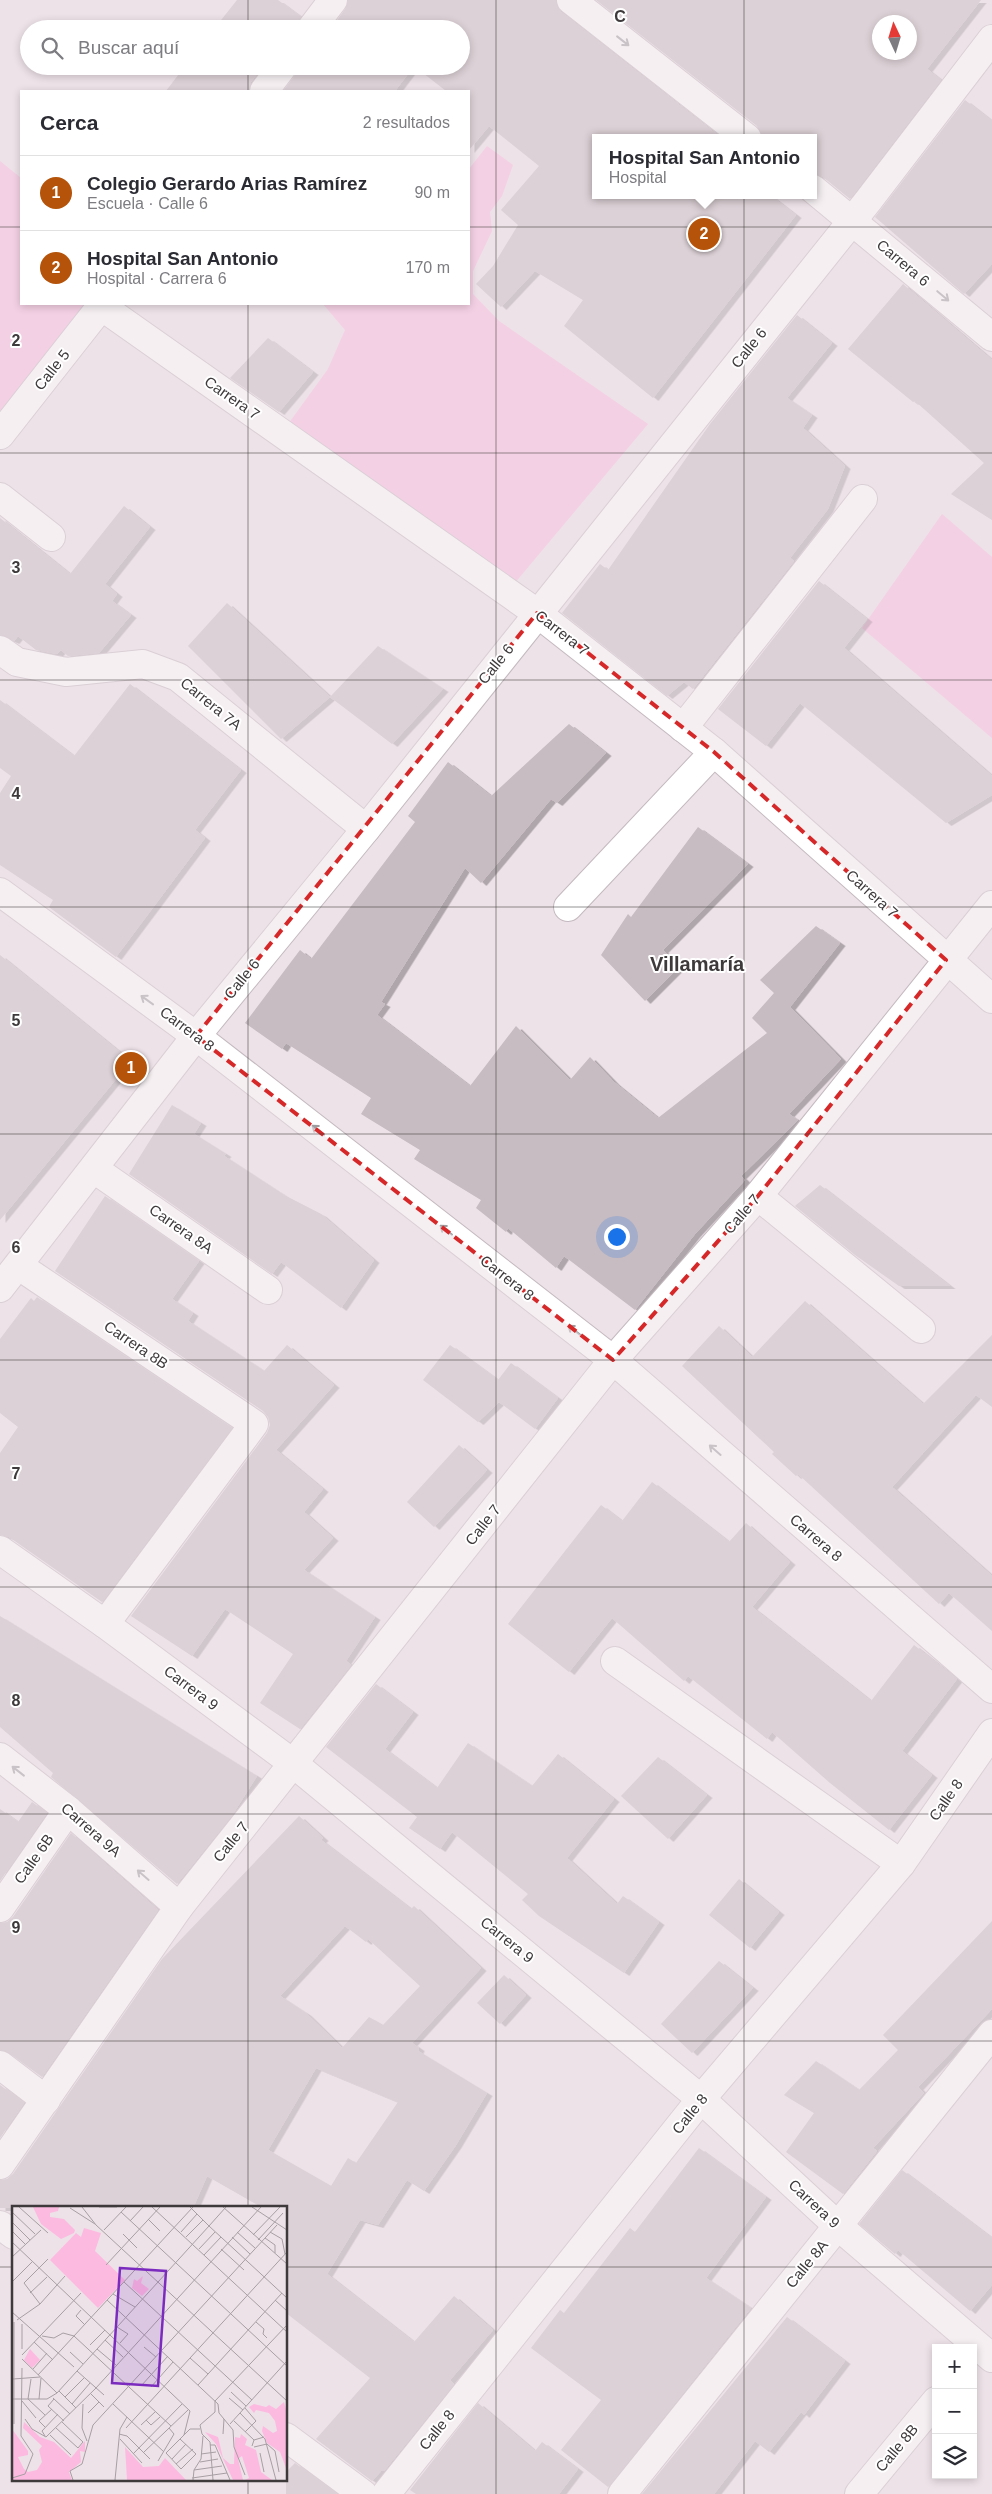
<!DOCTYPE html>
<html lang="es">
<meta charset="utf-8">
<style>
:root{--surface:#fff;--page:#f2f2f3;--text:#2b2b33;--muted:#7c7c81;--line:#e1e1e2;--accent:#b45309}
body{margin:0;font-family:Arial,sans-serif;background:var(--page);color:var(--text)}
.controls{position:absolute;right:15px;bottom:15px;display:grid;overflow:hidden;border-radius:0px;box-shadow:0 2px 8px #0003}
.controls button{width:45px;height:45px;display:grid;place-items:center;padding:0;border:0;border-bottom:1px solid var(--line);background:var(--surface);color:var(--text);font:25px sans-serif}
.compass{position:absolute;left:872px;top:15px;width:45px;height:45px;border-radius:50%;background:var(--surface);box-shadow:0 2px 8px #0003;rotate:356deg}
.you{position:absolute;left:616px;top:1236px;width:18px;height:18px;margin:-12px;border:4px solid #fff;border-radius:50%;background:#1a73e8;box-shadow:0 0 0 8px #1a73e833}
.badge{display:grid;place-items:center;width:32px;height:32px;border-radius:50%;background:var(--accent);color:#fff;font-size:16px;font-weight:700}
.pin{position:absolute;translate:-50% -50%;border:2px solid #fff;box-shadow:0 1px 5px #0006}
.popup{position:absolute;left:592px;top:134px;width:225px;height:65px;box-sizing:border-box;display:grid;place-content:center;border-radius:0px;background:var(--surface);filter:drop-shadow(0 1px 4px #0005);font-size:16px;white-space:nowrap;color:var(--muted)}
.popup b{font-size:19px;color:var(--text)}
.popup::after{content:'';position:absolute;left:50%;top:100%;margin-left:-10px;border:10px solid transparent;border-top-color:var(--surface)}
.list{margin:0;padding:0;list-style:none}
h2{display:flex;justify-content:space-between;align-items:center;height:65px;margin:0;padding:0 20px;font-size:21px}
h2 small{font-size:16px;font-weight:400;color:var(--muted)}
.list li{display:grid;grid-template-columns:32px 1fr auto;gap:15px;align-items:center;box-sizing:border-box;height:75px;padding:0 20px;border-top:1px solid var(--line)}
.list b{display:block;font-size:19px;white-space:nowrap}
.list p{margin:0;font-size:16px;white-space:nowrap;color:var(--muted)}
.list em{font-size:16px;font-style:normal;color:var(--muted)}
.icon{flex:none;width:28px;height:28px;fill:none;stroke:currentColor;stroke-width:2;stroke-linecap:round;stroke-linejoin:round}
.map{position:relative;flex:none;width:992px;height:2494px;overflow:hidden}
.search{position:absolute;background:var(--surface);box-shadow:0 2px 8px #0003;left:20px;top:20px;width:450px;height:55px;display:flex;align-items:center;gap:12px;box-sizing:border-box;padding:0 18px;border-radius:28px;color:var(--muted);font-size:19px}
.panel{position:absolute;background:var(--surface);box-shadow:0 2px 8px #0003;left:20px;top:90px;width:450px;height:215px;border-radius:0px}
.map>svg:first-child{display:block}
.green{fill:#fdbae0}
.building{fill:#c7bcc2;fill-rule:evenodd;filter:url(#shadow)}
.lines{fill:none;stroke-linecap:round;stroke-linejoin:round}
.street-casing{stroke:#c4b9bf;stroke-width:30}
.secondary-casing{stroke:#c4b9bf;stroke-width:30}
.street{stroke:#fff;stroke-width:28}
.secondary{stroke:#fff;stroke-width:28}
.oneway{stroke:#9e9c9e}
.marked{fill:none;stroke:#d62828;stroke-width:4;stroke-dasharray:10 6;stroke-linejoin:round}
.grid{fill:none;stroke:#3e3a3c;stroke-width:1;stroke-opacity:0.55}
.labels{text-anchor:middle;stroke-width:4;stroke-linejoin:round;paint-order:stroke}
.street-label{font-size:15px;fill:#3e3a3c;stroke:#fff}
.district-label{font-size:20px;font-weight:bold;fill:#3e3a3c;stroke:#fff}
.inset-road{fill:none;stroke:#a79fa3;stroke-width:1}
.view{fill:#7b2cbf;fill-opacity:0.15;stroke:#7b2cbf;stroke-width:2.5}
.inset-edge{fill:none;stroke:#3e3a3c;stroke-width:2.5}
.grid-label{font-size:16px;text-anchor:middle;font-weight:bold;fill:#3e3a3c;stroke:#fff;stroke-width:4;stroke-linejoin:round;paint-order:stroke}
</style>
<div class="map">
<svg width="992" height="2494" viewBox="0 0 992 2494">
<defs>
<filter id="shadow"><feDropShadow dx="5.5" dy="3" stdDeviation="0" flood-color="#0004"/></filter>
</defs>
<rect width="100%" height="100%" fill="#ede2e8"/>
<!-- green -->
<g class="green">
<polygon points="487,146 513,165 502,196 490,212 492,231 473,271 473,294 499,321 648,424 514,584 286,427 328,369 345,330 323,304 469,304 469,169"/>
<polygon points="0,161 21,178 21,304 90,304 0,411"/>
<polygon points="942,514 992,557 992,738 862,628"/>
</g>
<!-- building -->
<g class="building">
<polygon points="237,0 278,0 301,17 296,29 214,29"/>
<polygon points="348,0 556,0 561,12 721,138 595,138 595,195 770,195 796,215 653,398 564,326 583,300 535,271 501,307 476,284 493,266 518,225 501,210 539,166 489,126 469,150 469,91 446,91 414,66 395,91 283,91 295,75 298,66 461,66 461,29 331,29 345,9"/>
<path d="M596,0H981L927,69L941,80L850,199L823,177L813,174V138H762L757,126ZM880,22H910V52H880Z"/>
<polygon points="185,66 263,66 251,82 249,91 166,91"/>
<polygon points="965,100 992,121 992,264 964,294 875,217"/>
<polygon points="903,284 992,360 992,520 951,494 984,463 915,401 913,402 848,349"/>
<polygon points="797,315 832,343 787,398 812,415 803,428 845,466 828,509 790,558 794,561 693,689 684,682 667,696 562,613 600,564 608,570 710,424"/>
<polygon points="268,338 313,372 279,412 230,378"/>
<polygon points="124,506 150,527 105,584 117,594 112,601 131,615 99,653 68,656 61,650 57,654 36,650 18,636 14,641 0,635 0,518 70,574"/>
<polygon points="819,581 867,619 844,648 992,776 992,795 946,823 800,703 766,746 718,709"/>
<polygon points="227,603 330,697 281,739 188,646"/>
<polygon points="378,646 443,689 392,744 330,697"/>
<polygon points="130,684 241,770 195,830 205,838 116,957 49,907 53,900 0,865 0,793 11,776 0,768 0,700 74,756"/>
<polygon points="569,724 606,753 557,803 551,799 481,883 465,868 381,1002 385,1004 377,1015 470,1086 516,1026 570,1080 590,1057 614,1082 658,1118 767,1033 752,1018 774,993 760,980 816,926 840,943 790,1007 841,1059 789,1114 798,1120 741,1176 745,1180 695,1234 635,1310 564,1256 556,1268 508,1228 506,1232 476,1208 481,1200 414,1159 420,1150 361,1114 371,1098 286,1043 282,1049 245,1023 300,950 311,959 415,822 408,816 448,762 491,796"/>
<polygon points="698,827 748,864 663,950 679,967 645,1001 601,955 628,914 631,917"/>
<polygon points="0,955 131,1061 0,1220"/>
<polygon points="172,1105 201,1123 194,1134 226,1154 224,1156 284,1195 321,1214 374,1260 341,1308 281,1262 272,1274 129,1174"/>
<polygon points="820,1185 950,1286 899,1286 855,1255 795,1206"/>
<polygon points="105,1196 199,1261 172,1299 193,1313 188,1321 264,1371 287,1345 334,1385 276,1450 323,1489 304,1512 333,1538 304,1570 375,1617 346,1661 351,1665 300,1729 260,1703 293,1654 225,1609 192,1656 131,1616 267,1433 270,1425 268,1417 263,1411 55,1271"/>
<polygon points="37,1297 232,1428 102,1602 9,1537 0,1535 0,1453 18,1427 0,1413 0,1339 31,1298 34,1301"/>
<polygon points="805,1301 923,1404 992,1335 992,1407 976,1395 892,1487 992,1576 992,1631 949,1593 939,1604 798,1474 796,1476 772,1454 774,1452 682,1366 719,1326 752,1357"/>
<polygon points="450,1345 498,1380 511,1363 558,1398 535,1429 499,1402 478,1422 423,1380"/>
<polygon points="459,1445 487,1470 434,1527 407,1502"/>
<polygon points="652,1482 729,1542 746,1523 790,1562 752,1607 871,1701 914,1645 957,1679 902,1751 932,1775 889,1830 830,1783 772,1732 767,1739 688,1676 684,1681 612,1618 569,1672 508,1624 601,1505 622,1521"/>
<polygon points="0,1616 257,1776 233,1814 177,1884 51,1777 53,1773 0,1727"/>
<polygon points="376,1684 413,1712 385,1749 437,1788 468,1743 532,1786 558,1754 614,1799 567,1858 617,1904 623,1896 659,1922 624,1973 539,1916 522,1900 528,1894 452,1832 440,1849 409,1828 417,1817 326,1747"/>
<polygon points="658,1757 707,1795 668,1839 621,1796"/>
<polygon points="32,1802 47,1813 0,1881 0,1809 18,1822"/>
<path d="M299,1816L323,1838L321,1840L411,1909L414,1906L481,1968L412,2043L419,2048L418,2051L487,2093L456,2145L424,2191L407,2180L378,2225L360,2220L327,2274L414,2342L454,2296L493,2330L450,2380L454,2384L384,2471L382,2470L372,2481L316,2439L370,2378L286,2313V2208H263L207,2176L193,2208H0V2180L7,2179L13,2174L162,1959ZM345,1926L366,1942L368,1939L420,1986L383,2025L369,2017L342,2048L306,2013L280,1996ZM316,2068L398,2102L356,2163L348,2158L331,2186L268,2150Z"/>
<polygon points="71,1833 158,1910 42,2077 9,2053 0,2050 0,1923 7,1922 13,1917"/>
<polygon points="739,1879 779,1912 750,1948 709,1915"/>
<polygon points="992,1921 992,2009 918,2087 924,2093 873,2148 877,2151 843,2194 786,2152 814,2113 784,2095 816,2061 859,2090 898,2050 883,2035"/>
<polygon points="719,1961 753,1988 692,2053 661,2024"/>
<polygon points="504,1975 526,1995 500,2024 477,2003"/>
<polygon points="0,2085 24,2103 0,2138"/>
<polygon points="699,2148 766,2197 706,2278 751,2308 608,2487 561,2450 601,2400 531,2348 560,2310 564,2313 630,2228 635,2232"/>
<polygon points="902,2170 992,2238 992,2285 970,2311 898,2250 895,2254 859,2224"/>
<polygon points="787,2317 845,2361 804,2415 801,2412 769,2452 755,2441 714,2494 642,2494"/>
<polygon points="478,2403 535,2451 542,2442 578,2469 559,2494 416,2494 410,2490"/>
<polygon points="295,2463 337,2494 286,2494 286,2472"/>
</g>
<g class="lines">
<!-- street casing -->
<g class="street-casing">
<g id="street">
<polyline points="571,0 747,138"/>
<polyline points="311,29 333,0"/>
<polyline points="264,91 283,66"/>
<polyline points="813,189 992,337"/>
<polyline points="101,306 537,613 714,752 992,999"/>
<polyline points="0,435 103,304"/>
<polyline points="0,497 51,537"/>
<polyline points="0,650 17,662 66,672 143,664 178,677 366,829"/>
<polyline points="683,728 863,499"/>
<polyline points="0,892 196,1036 613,1360 992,1689"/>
<polyline points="568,907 714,752"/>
<polyline points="94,1169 268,1290"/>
<polyline points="758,1196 921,1329"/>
<polyline points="19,1266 254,1424 105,1624"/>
<polyline points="0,1550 105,1624 294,1764 701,2099 838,2226 992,2358"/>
<polyline points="615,1661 901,1864"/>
<polyline points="0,1757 68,1810 179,1907"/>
<polyline points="0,1908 68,1810"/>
<polyline points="0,2065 46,2100"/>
<polyline points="0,2165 179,1907 613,1360 758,1196 992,905"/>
<polyline points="0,2225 14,2235"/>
<polyline points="286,2437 363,2494"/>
<polyline points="386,2494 701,2099 901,1864 992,1733"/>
<polyline points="622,2494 992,2034"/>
<polyline points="859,2494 936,2401"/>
</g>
</g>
<!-- secondary casing -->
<g class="secondary-casing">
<polyline id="secondary" points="0,1288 196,1036 366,829 868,201 992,39"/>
</g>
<!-- street -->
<use href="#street" class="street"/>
<!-- secondary -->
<use href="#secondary" class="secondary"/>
</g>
<!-- one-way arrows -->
<defs><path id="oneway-shaft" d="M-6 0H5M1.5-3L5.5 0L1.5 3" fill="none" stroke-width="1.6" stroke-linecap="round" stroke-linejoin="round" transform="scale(1.25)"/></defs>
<g class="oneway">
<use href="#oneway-shaft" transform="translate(623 41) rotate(38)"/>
<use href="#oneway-shaft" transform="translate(943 296) rotate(40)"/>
<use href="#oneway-shaft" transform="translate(147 1000) rotate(-144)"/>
<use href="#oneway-shaft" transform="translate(318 1130) rotate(-142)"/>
<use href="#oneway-shaft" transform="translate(446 1230) rotate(-142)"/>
<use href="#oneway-shaft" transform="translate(574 1330) rotate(-142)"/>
<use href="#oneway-shaft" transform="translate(715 1450) rotate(-139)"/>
<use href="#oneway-shaft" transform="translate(18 1771) rotate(-142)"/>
<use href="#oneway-shaft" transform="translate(143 1875) rotate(-139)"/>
</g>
<!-- marked area -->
<path d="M0 0H992V2494H0ZM537,613L714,752L946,960L758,1196L613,1360L196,1036Z" fill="#ede2e8" fill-opacity=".55" fill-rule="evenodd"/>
<path class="marked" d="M537,613L714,752L946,960L758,1196L613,1360L196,1036Z"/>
<!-- grid -->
<path class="grid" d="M248,0V29M496,0V2494M744,0V2494M248,66V91M0,227H21M469,227H992M248,304V2208M0,453H992M0,680H992M0,907H992M0,1134H992M0,1360H992M0,1587H992M0,1814H992M0,2041H992M0,2267H14M286,2267H992M248,2480V2494"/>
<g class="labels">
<!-- street labels -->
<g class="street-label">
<text transform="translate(903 263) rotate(40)" y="5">Carrera 6</text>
<text transform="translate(749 348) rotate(-51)" y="5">Calle 6</text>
<text transform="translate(52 370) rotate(-52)" y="5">Calle 5</text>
<text transform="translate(232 398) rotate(35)" y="5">Carrera 7</text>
<text transform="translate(562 633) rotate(38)" y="5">Carrera 7</text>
<text transform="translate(496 664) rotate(-51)" y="5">Calle 6</text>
<text transform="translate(211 704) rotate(39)" y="5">Carrera 7A</text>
<text transform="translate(872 894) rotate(42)" y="5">Carrera 7</text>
<text transform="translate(242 979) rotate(-51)" y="5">Calle 6</text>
<text transform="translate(187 1029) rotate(37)" y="5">Carrera 8</text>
<text transform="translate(742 1214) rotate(-49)" y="5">Calle 7</text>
<text transform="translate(181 1229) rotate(35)" y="5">Carrera 8A</text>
<text transform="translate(507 1278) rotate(38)" y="5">Carrera 8</text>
<text transform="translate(136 1345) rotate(34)" y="5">Carrera 8B</text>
<text transform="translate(483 1525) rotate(-52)" y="5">Calle 7</text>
<text transform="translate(816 1538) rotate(41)" y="5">Carrera 8</text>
<text transform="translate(191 1688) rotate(37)" y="5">Carrera 9</text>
<text transform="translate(946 1800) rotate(-55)" y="5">Calle 8</text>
<text transform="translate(91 1830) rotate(41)" y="5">Carrera 9A</text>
<text transform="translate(231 1842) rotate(-51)" y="5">Calle 7</text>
<text transform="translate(34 1859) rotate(-55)" y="5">Calle 6B</text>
<text transform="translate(507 1940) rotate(39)" y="5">Carrera 9</text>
<text transform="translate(690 2114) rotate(-51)" y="5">Calle 8</text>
<text transform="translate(814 2204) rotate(43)" y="5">Carrera 9</text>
<text transform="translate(807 2264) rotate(-51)" y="5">Calle 8A</text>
<text transform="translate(437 2430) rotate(-51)" y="5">Calle 8</text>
<text transform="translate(897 2448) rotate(-50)" y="5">Calle 8B</text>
</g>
<!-- district labels -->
<g class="district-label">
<text x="697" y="971">Villamaría</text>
</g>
</g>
<!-- overview -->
<g transform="translate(12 2206)">
<rect width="275" height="275" fill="#ede2e8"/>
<path d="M21,1H47L46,5L38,7V11L52,13L63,24L62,27L49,33L29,18ZM72,22L89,27L83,45L113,74L86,102L38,54L64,27L69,31ZM131,70L129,77L137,83L130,90L120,82L122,73L125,75ZM18,143L28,154L20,162L12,154ZM272,196L275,207L274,262L268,246L255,237L250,225L251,220L261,227L265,225L263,215L257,207L244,204L242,207L237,201L242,198L254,201L257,199L264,203ZM12,216L28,231L42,236L59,252L73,235V246L68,245L69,256L57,266L60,274H0V223L16,245V249L6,251L12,263L16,266L25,264L30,256L27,244L30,240L11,222ZM193,226L206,231L211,252L218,258H222L223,231L228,232L229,228L235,233L233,239L244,244L249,266L260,274H233L237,272L230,250L226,253L231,274H221L204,238ZM113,241L131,261L147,260L153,252L174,274H115Z" fill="#fdbae0"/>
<path class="inset-road" d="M7,1L36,27M70,1L84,19L275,195M87,1H105M140,1L275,126M178,1L197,20L214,1M211,1L275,58M240,1L275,24M58,2L83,18M0,6L23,28M109,6L275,160M136,13L148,25M118,15L131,1M0,16L18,34M92,24L114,1M0,25L13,38M169,26L185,8M225,26L243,42M258,26L270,33L273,48M111,28L125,42M241,29L268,1M174,31L191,14M220,31L238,48M253,32L263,39V47M246,34L271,7M0,36L178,205L172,229M187,43L203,26M209,43L232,64M192,49L209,31M0,51L29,24M94,59L148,1M0,76L20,56M112,76L240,194M18,87L35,71M101,88L123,101M95,94L206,198L207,207L221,224L222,241L233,269M263,94L275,105M28,98L12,77L36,53M69,104L64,110L73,119M0,106L62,161M5,114L28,98L53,70M2,116V218M244,116L252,123L251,128L255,132M105,121L116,128L108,137M30,130L42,132L51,127L62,130L159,220M93,134L111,151M22,136L41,154M78,139L93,124M132,141L144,151M10,143V118M85,143L104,159M58,146L71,158M10,149L69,87M178,152L196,168M10,153L45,187L197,20L275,92M21,163L35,147M65,165L92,189M26,169L181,1M1,173L28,171M19,173L16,193L33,209M186,179L270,87M129,180L156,150M139,181L161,156M47,185L64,202M219,186L234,200M79,188L92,201M53,191L72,172M41,192L58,208M217,192L231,204M0,193H35L45,187M27,193L29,172M42,193L36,200L52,215M10,195L24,212M60,198L78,177M71,198L70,222L75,235M101,198L152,246M76,207L87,196M228,207L253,233L264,274M13,213L20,223L34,231M134,214L139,219L148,211M222,215L242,234M218,218L275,155M129,219L143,206M33,221L27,215L40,203M44,222L66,242L71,236L50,216M114,222L275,46M233,226L244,215L233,202M107,228L115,230L138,253M211,228L212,213M38,229L59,249M33,230L30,225L46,208M34,231L84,182L249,1M108,233L130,257M168,233L184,248L169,263L154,247L178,223H188M198,239H203L218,274M240,240L242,234L252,231M242,241L255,238L263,245L267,266M132,246L176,204M248,247L252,266M121,248L170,198M189,248L204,246M160,253L174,238M146,255L162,228L157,222M188,256L206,253M164,258L181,243M182,264L210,260M0,272L13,268L21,248L9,230L10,162M180,272L215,267M61,274L58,265L70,258L81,219L265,19M103,274L108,223L115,211M181,274L182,264L189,253L191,230M201,274L198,236L190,228L188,219L203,206V195L275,119"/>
<path class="view" d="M108,62L154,65L146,180L100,177Z"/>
<rect width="275" height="275" class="inset-edge"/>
</g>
<g class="grid-label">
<text x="620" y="22">C</text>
<text x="16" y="346">2</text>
<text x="16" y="573">3</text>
<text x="16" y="799">4</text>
<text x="16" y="1026">5</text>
<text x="16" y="1253">6</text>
<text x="16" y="1479">7</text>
<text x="16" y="1706">8</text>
<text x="16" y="1933">9</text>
</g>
</svg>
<div class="controls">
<button>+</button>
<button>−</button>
<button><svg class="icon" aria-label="layers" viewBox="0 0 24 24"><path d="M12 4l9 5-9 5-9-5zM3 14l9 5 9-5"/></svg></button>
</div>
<svg class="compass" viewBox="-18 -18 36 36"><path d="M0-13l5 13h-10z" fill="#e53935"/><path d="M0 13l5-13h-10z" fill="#7c7c81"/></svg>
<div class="you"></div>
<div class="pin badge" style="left:131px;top:1068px">1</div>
<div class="pin badge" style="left:704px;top:234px">2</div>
<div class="popup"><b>Hospital San Antonio</b>Hospital</div>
<div class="search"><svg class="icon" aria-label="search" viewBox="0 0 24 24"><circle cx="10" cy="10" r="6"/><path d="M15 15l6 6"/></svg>Buscar aquí</div>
<section class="panel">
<h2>Cerca<small>2 resultados</small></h2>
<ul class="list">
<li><span class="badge">1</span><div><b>Colegio Gerardo Arias Ramírez</b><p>Escuela · Calle 6</p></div><em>90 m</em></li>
<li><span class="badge">2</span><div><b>Hospital San Antonio</b><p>Hospital · Carrera 6</p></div><em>170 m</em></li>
</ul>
</section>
</div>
